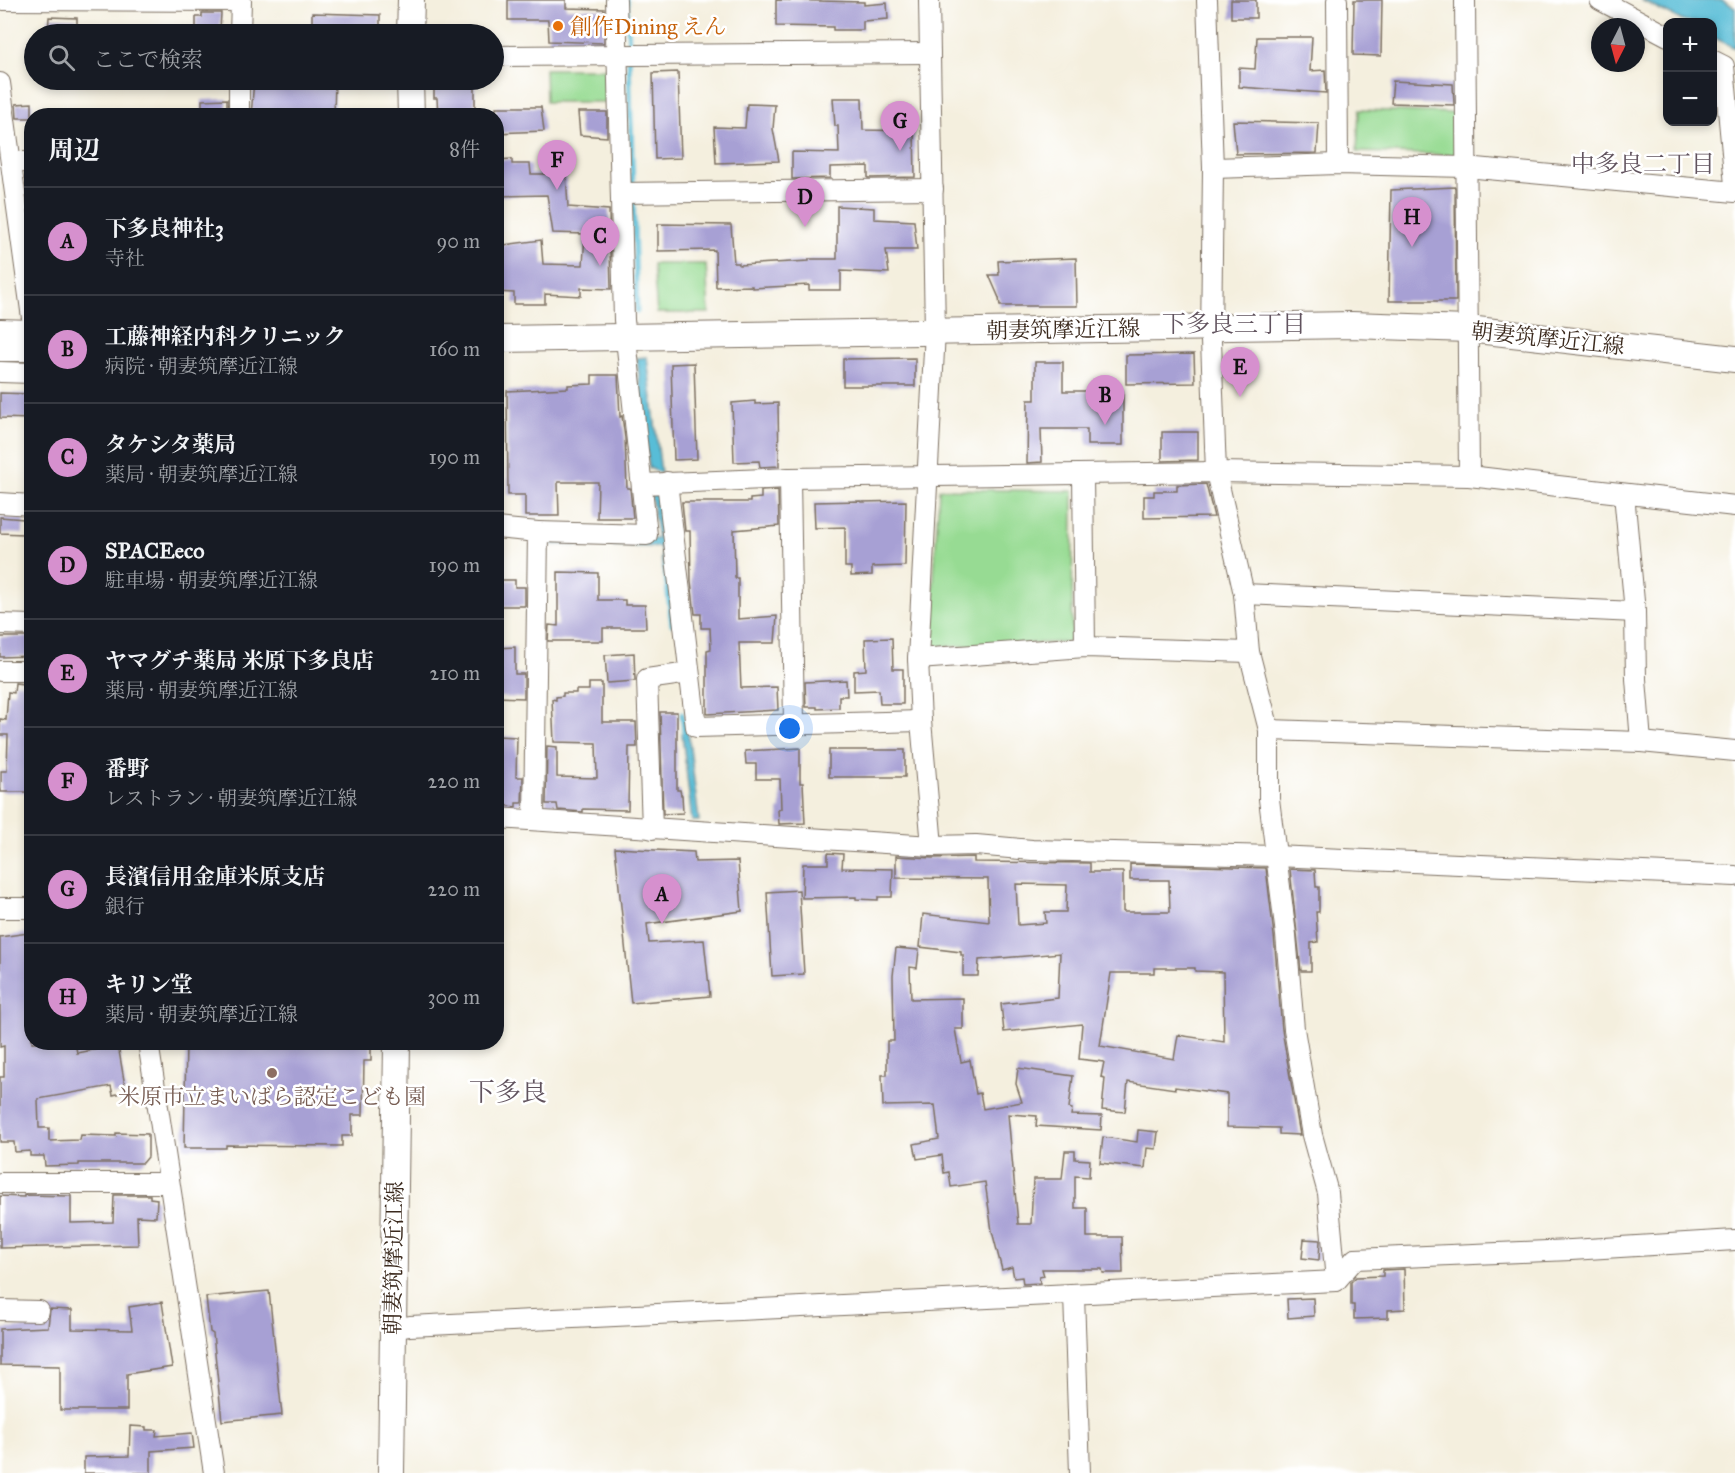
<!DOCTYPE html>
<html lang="ja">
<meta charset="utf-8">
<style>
:root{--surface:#171b24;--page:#242831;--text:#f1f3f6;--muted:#9ea1a6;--line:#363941;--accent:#d690ce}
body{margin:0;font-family:"IM FELL Great Primer","Noto Serif JP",serif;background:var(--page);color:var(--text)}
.controls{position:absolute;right:18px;top:18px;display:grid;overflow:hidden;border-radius:12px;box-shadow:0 3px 9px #0003}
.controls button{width:54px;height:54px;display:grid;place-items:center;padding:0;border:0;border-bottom:2px solid var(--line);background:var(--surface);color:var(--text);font:30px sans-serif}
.compass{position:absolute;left:1591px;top:18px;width:54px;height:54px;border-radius:50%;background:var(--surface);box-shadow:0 3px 9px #0003;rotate:186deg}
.you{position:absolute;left:790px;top:729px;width:21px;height:21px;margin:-15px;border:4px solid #fff;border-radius:50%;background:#1a73e8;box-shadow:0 0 0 9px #1a73e833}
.badge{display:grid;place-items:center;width:39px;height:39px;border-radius:50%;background:var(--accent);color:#111;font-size:20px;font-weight:700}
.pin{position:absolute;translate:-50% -50px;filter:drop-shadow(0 2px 3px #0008)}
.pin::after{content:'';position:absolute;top:32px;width:21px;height:18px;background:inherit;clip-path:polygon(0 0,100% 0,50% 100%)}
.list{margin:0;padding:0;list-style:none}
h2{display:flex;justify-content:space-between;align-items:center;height:78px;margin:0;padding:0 24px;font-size:26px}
h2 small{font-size:20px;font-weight:400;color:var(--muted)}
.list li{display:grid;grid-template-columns:39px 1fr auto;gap:18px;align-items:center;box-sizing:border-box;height:108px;padding:0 24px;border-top:2px solid var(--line)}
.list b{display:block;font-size:22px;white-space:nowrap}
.list p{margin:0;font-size:20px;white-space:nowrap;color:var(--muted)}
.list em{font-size:20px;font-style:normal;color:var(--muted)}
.icon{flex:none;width:33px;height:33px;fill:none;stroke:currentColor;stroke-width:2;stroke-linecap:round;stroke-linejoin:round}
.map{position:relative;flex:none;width:1735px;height:1473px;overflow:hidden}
.search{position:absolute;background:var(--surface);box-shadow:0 3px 9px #0003;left:24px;top:24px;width:480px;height:66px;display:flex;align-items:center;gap:15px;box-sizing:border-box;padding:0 21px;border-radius:33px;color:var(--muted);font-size:22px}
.panel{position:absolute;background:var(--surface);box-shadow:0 3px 9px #0003;left:24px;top:108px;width:480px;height:942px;border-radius:24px}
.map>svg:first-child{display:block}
.green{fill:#97db93;stroke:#698258;stroke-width:1.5}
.water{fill:#59bdd7;stroke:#4a747a;stroke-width:1.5}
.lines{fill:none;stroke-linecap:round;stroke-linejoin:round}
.stream{stroke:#59bdd7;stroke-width:5}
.building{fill:#a7a0d4;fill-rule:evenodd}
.minor-casing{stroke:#7c6f61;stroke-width:22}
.major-casing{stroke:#7c6f61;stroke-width:28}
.minor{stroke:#fff;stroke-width:20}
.major{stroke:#fff;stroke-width:26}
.food-dot{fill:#e8710a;stroke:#fff;stroke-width:2}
.education-dot{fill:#8d6e63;stroke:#fff;stroke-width:2}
.labels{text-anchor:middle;stroke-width:5;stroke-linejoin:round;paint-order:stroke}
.food-label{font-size:22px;fill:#c56008;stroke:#fff;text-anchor:start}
.street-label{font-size:22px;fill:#3b2a1e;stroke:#fff}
.education-label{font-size:22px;fill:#785e54;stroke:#fff}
.neighbourhood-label{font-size:24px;fill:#61535e;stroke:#fff}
.quarter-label{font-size:26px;fill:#61535e;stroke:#fff}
</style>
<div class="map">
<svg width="1735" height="1473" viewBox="0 0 1735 1473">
<rect width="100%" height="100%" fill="#fff"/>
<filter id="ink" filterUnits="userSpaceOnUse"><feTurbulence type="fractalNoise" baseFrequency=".0167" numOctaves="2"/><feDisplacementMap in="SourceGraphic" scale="12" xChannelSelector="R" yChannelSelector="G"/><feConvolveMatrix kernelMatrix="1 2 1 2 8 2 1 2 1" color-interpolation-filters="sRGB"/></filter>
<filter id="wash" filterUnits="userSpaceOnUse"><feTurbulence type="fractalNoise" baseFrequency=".008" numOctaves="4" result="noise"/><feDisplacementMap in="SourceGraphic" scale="24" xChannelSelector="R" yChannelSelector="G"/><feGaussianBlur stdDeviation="1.35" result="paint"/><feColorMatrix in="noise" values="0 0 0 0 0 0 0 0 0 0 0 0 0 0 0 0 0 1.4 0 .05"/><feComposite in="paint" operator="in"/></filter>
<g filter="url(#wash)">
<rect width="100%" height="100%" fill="#f4efde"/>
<!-- green -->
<g class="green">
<polygon points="545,69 607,69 611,102 546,102"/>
<polygon points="1359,110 1457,113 1456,155 1357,152"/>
<polygon points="653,264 706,264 709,313 657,313"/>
<polygon points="939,489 1073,491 1072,642 930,647"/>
</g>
<!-- water -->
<g class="water">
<polygon points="1641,0 1722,0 1735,7 1735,48 1713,37 1712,22 1685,22"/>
<polygon points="647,357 661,473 649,468 637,358"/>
<polygon points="662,488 671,574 663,575 660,547 547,545 552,536 658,539 651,496"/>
<polygon points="688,732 699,821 692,821 682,733"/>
</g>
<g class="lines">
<!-- stream -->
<g class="stream">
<polyline points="627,0 629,50"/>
<polyline points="629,59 633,188"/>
<polyline points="633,197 637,312"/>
<polyline points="665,568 672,624"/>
<polyline points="682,714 685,737"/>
</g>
</g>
<g id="blocks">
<!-- building -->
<g class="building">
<polygon points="508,0 566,0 566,8 604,9 604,43 549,41 548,20 508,20"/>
<polygon points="776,0 864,2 864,5 887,3 888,19 863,21 863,30 833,30 833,27 776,26"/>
<rect x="1231" y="0" width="25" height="18"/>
<polygon points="1354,0 1382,0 1381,56 1353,55"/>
<polygon points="202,13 221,13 220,30 214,30 213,34 196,34 196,17 202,17"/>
<polygon points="312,13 380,15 380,34 312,34"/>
<polygon points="49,17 77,18 77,34 48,34"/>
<polygon points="1257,37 1312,37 1310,71 1325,70 1326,93 1239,87 1239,68 1255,69"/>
<polygon points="678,72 681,158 655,159 653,73"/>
<polygon points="254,80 335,80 334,116 251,116"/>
<polygon points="434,80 475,80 475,116 438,116 437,98 434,98"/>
<polygon points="1393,81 1453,84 1454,105 1391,103"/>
<polygon points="833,98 862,98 863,130 914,131 915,177 868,178 868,166 830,167 830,178 792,179 792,152 839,153 838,126 835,126"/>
<polygon points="227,99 227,116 202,116 202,100"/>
<polygon points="32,103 32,118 17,118 16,104"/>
<polygon points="747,104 775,105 773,129 779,161 716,163 714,127 745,128"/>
<polygon points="496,107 541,107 544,131 496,133"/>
<polygon points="578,112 607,112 607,137 580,135"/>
<polygon points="1233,121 1319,123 1317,153 1236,154"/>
<polygon points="512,159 512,164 530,164 531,174 566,174 568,207 609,210 611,289 581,288 581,296 545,294 545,304 514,304 514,293 496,292 496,246 541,240 543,264 583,265 585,234 553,233 547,195 496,196 496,160"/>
<polygon points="1455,187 1456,301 1389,301 1391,190"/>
<polygon points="837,206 874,208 874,219 914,221 917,250 886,250 889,273 841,271 841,290 809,290 809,285 752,288 752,286 716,287 715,250 658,251 658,224 731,225 734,263 739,263 739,265 809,261 809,259 837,259"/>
<polygon points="1076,258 1077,306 1000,306 999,298 989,275 999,275 998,261"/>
<polygon points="1194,354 1195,383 1126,384 1126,355"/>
<polygon points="915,358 915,386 843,386 843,359"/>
<polygon points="1035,362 1063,362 1063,391 1123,391 1123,445 1087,445 1087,429 1041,429 1042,462 1027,463 1028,400 1035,400"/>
<polygon points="694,363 697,459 674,460 671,364"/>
<polygon points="592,375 618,375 620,417 622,416 625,438 627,488 630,488 633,518 597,518 598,482 558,482 559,516 525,516 525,495 508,495 507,391 568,388 568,385 592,384"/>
<polygon points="0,393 32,394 32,419 0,418"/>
<polygon points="755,401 755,404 778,403 779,466 760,467 759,461 734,462 732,403"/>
<polygon points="1162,432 1198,432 1198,460 1162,461"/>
<polygon points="1206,484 1214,517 1144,518 1144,496 1154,496 1154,491 1177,491 1177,485"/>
<polygon points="778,490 779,526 734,530 735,578 738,578 738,619 777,616 775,643 739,643 741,688 777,687 778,710 707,714 707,650 711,649 710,628 701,628 701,614 695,614 691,581 690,531 685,531 682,502 750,502 750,499 761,498 761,491"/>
<polygon points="861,501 861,502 906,501 905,566 872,567 872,575 851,576 851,567 845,567 845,527 815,528 814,502"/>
<polygon points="0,517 24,519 23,534 0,533"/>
<polygon points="558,572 598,573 598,600 625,600 625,605 645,605 646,628 603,628 603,641 548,641 549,625 558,626"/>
<polygon points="496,580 515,580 515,587 525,587 525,606 496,606"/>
<polygon points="0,637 32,637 32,656 0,657"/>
<polygon points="892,638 893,669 903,669 903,704 880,704 879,690 854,691 854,671 866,670 865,639"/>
<polygon points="515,647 515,674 524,674 524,698 496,697 496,648"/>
<polygon points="634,653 635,681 607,683 605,655"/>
<polygon points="846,680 847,696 839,696 839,708 817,709 817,707 806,707 805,682"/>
<polygon points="15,683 32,685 32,792 1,792 1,771 7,771 8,735 0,735 0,719 6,720 8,692 14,693"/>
<polygon points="589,683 602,683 602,722 636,722 637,747 629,747 628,810 583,809 583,812 558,810 557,804 546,804 547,746 557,747 557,777 597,778 596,743 554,742 552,699 556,700 556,697 563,696 563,693 576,693 576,690 589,690"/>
<polygon points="660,712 677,712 677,790 680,790 681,795 682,795 683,813 663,814"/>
<polygon points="496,736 517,737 516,777 523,777 522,803 516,803 516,807 496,804"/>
<polygon points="800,748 800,783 803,783 805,823 779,824 778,810 781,809 780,779 756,779 756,764 746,764 745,751"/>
<rect x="829" y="750" width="76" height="27"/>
<polygon points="615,848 694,852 695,862 738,861 742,911 647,924 649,943 704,940 710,996 631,1003"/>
<polygon points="828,853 843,854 842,868 893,869 892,897 878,897 878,900 856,899 856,897 802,898 803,864 828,864"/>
<path d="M896,856L932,858L974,857V862L1090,863V872H1123V912H1170L1169,880H1130V864L1266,868L1274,936L1282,1030L1300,1135L1279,1134V1128L1227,1127V1094L1175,1087V1089L1128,1082L1125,1112L1102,1110L1105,1078L1101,1077L1104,1062L1079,1059L1082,1024L1004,1032L1001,1004L1058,998L1060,953L979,960L978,976H963V955H961V952L920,947L923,914L989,922L988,879L896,878ZM1016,884L1067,885L1066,912H1045L1046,923L1018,925ZM1154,968H1195V971L1223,972L1224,1042L1178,1035L1174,1059L1100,1046L1111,973H1154Z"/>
<polygon points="1290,869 1315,870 1316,887 1319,887 1319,912 1316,912 1318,942 1311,943 1311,971 1301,971"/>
<polygon points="799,890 804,974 772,976 767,892"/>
<polygon points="28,933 32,961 32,1042 75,1042 77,1053 118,1045 126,1092 113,1095 111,1086 38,1099 39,1128 49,1128 49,1141 80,1140 81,1135 116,1136 116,1133 148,1134 148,1157 143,1163 79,1163 79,1165 45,1166 44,1156 30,1156 30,1151 15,1152 14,1142 0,1142 0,1077 4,1077 4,1046 0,1047 0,937"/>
<polygon points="896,948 919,950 917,968 910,967 911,999 963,998 963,1029 955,1029 961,1062 970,1060 976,1094 980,1093 983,1109 1022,1102 1016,1084 1018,1068 1073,1076 1069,1108 1072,1109 1071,1115 1102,1116 1101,1130 1036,1126 1037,1116 1008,1114 1018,1224 1031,1224 1033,1179 1062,1179 1065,1151 1075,1151 1075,1159 1090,1160 1089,1177 1075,1176 1075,1208 1087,1208 1087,1237 1122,1237 1123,1273 1103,1273 1102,1269 1042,1269 1044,1276 1039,1277 1040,1283 1023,1284 1022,1277 1014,1278 1012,1267 1002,1270 992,1231 985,1182 951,1187 949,1172 944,1173 942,1155 917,1159 914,1144 939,1139 935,1105 883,1106 882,1075 887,1075 887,1041 894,1041 893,976"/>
<polygon points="211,1042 371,1042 371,1061 364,1061 363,1115 352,1115 352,1136 342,1136 342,1146 226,1145 226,1148 184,1148 186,1044 211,1044"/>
<polygon points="1138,1130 1158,1132 1156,1149 1147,1148 1145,1168 1100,1163 1103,1137 1137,1142"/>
<polygon points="24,1195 71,1196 71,1223 113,1222 114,1195 150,1195 150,1198 157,1199 156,1217 137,1216 138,1245 0,1248 0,1196 24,1197"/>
<polygon points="1304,1239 1320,1240 1319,1260 1302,1258"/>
<polygon points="1404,1269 1405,1309 1388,1310 1388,1318 1354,1319 1354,1305 1351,1305 1351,1282 1356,1277 1383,1276 1383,1270"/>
<polygon points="269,1291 282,1415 222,1421 213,1334 210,1332 206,1297"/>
<polygon points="1313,1298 1314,1316 1288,1318 1287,1299"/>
<polygon points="162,1302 172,1367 127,1374 127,1410 60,1410 60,1366 0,1365 0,1329 48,1327 50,1309 72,1310 72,1329 132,1330 129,1307"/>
<polygon points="130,1426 146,1427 146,1430 157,1430 156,1436 192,1433 194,1448 151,1451 151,1473 84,1473 84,1457 129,1456"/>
</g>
</g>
</g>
<g filter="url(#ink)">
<use href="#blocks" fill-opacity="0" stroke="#7c6f61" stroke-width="1.5"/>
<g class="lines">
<!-- minor casing -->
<g class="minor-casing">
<g id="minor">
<polyline points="0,0 241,1 240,34"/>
<polyline points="929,0 935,331 918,659 921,721 932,846"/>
<polyline points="1207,0 1213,168 1211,341 1216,472 1244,594 1249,652 1269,730 1269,799 1286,935 1294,1029 1312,1135 1328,1193 1336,1281"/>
<polyline points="1337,0 1338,164"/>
<polyline points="1465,0 1469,476"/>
<polyline points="1600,0 1668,36"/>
<polyline points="494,56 930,53"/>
<polyline points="1712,60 1724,66 1735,185"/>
<polyline points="0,83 32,318"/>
<polyline points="239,116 239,80"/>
<polyline points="11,162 32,162"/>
<polyline points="1213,168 1338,164 1466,167 1735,192"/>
<polyline points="621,193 933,189"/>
<polyline points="0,329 32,330"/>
<polyline points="0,372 32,373"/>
<polyline points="1083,474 1085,647"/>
<polyline points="790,478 794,724"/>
<polyline points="667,482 696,727 921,721"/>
<polyline points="643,484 790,478 1216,472 1469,476 1735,506"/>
<polyline points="1624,494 1635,612 1636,679 1641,742"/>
<polyline points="0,503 32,505"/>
<polyline points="496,528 538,532 534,820"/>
<polyline points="538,532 647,535 624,320 616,0"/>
<polyline points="1244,594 1635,612"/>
<polyline points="0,624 32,625"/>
<polyline points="918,659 1085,647 1249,652"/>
<polyline points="0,671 32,671"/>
<polyline points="1269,730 1641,742 1735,751"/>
<polyline points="496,818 932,846 976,845 1032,850 1275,856 1735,876"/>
<polyline points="652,829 647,679 689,673"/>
<polyline points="0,908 32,908"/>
<polyline points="148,1042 214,1473"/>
<polyline points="0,1183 169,1183"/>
<polyline points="1074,1295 1080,1473"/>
<polyline points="0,1310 39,1311"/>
<polyline points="392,1329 410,1326 1336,1281 1355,1259 1571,1250 1735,1240"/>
</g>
</g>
<!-- major casing -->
<g class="major-casing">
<g id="major">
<polyline points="410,34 411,0"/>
<polyline points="410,80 411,116"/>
<polyline points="496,339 1352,325 1468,329 1735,359"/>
<polyline points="0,348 32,348"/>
<polyline points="391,1473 397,1042"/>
</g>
</g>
<!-- minor -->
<use href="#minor" class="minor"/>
<!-- major -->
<use href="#major" class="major"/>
</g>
</g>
<!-- markers -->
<circle class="food-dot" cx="558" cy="26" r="6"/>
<circle class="education-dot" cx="272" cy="1073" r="6"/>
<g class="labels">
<!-- food labels -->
<g class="food-label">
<text x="570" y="34">創作Dining えん</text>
</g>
<!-- street labels -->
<g class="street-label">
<text transform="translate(1063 329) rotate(-1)" y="8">朝妻筑摩近江線</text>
<text transform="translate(1548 338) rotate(6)" y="8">朝妻筑摩近江線</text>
<text transform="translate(393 1258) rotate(-89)" y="8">朝妻筑摩近江線</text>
</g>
<!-- education labels -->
<g class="education-label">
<text x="272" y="1104">米原市立まいばら認定こども園</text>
</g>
<!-- neighbourhood labels -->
<g class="neighbourhood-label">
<text x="1643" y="172">中多良二丁目</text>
<text x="1234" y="332">下多良三丁目</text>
</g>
<!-- quarter labels -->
<g class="quarter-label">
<text x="508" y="1101">下多良</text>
</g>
</g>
</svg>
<div class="controls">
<button>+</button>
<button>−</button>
</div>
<svg class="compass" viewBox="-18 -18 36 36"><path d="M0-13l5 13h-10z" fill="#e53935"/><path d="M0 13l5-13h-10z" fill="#9ea1a6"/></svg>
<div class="you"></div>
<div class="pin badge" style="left:662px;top:924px">A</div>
<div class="pin badge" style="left:1105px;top:425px">B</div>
<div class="pin badge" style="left:600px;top:266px">C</div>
<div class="pin badge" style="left:805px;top:227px">D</div>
<div class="pin badge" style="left:1240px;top:397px">E</div>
<div class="pin badge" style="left:557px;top:190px">F</div>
<div class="pin badge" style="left:900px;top:151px">G</div>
<div class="pin badge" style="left:1412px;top:247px">H</div>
<div class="search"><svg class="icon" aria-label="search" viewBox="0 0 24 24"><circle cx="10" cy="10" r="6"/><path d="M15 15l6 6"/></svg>ここで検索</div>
<section class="panel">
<h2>周辺<small>8件</small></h2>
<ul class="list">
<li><span class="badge">A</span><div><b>下多良神社3</b><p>寺社</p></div><em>90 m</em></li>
<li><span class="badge">B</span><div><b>工藤神経内科クリニック</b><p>病院 · 朝妻筑摩近江線</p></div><em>160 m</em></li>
<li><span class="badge">C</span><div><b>タケシタ薬局</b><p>薬局 · 朝妻筑摩近江線</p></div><em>190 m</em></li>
<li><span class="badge">D</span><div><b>SPACEeco</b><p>駐車場 · 朝妻筑摩近江線</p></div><em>190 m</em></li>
<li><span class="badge">E</span><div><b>ヤマグチ薬局 米原下多良店</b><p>薬局 · 朝妻筑摩近江線</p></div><em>210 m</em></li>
<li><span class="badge">F</span><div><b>番野</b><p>レストラン · 朝妻筑摩近江線</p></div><em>220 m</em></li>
<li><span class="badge">G</span><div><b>長濱信用金庫米原支店</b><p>銀行</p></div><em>220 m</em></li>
<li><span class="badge">H</span><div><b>キリン堂</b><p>薬局 · 朝妻筑摩近江線</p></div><em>300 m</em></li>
</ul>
</section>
</div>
